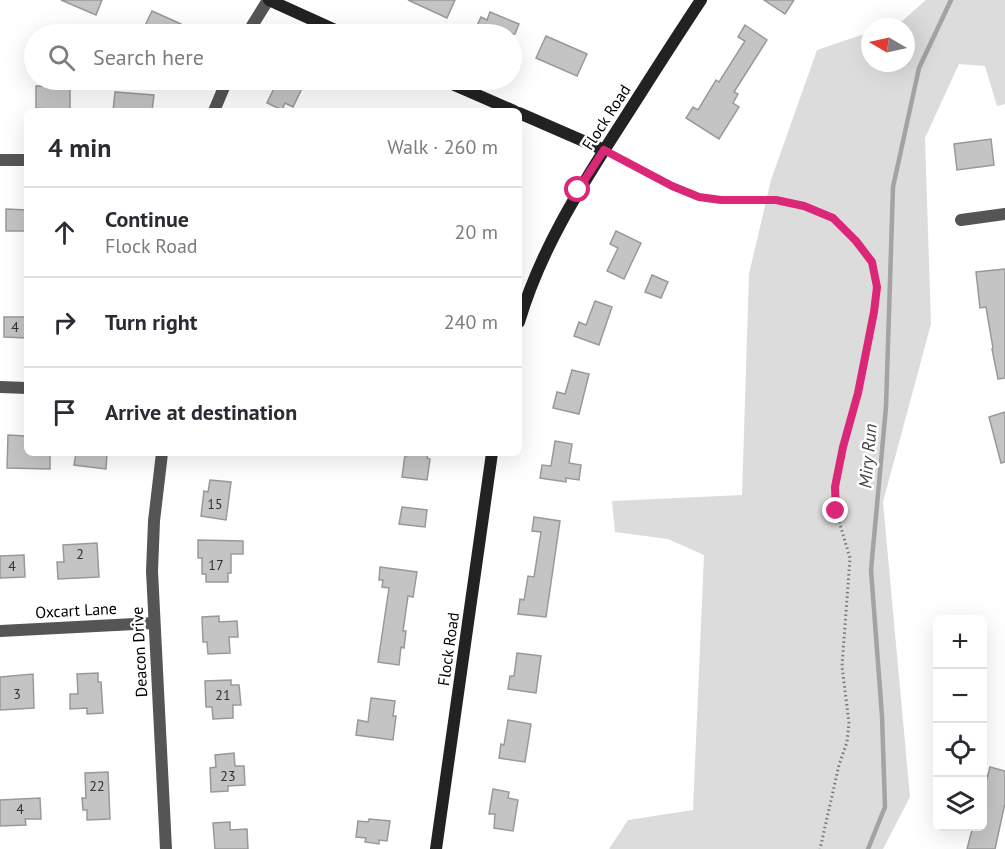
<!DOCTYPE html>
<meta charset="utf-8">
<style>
:root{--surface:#fff;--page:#f2f2f3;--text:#2b2b33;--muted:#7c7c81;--line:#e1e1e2}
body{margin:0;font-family:"PT Sans",sans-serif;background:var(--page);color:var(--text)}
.controls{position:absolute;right:18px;bottom:18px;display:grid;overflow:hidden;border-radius:9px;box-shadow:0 6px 24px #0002}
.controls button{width:54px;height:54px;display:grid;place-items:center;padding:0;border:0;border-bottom:2px solid var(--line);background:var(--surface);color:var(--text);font:30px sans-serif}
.compass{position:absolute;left:861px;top:18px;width:54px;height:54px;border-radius:50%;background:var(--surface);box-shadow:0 6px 24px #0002;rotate:279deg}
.stop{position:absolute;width:18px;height:18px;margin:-14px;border:4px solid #db2777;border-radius:50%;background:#fff}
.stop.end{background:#db2777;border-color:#fff;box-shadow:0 2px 6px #0008}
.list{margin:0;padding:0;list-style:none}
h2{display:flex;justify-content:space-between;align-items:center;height:78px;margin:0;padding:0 24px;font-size:26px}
h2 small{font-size:20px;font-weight:400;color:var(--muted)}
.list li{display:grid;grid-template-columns:39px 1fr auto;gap:18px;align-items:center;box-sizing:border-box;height:90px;padding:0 24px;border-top:2px solid var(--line)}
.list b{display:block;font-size:22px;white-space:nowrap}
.list p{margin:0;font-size:20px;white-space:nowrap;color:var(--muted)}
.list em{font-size:20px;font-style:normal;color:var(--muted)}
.icon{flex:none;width:33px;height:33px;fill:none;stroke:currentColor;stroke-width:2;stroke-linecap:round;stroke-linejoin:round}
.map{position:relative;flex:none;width:1005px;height:849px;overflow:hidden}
.search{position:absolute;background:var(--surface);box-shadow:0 6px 24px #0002;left:24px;top:24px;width:498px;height:66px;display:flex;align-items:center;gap:15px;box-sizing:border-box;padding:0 21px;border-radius:33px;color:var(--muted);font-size:22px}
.panel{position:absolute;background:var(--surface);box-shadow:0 6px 24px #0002;left:24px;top:108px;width:498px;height:348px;border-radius:9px}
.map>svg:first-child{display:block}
.green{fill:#dcdcdc}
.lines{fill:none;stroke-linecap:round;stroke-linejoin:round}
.stream{stroke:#a3a3a3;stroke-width:4.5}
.building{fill:#c4c4c4;stroke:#999;stroke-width:1.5}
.path{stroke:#777;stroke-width:3;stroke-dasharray:1.5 3;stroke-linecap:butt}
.street{stroke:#555;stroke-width:12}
.secondary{stroke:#222;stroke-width:12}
.route{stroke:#db2777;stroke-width:8}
.labels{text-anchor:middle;stroke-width:5;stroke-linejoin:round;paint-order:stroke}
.number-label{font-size:14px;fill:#313131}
.street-label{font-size:16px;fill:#000;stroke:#fff}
.water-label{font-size:18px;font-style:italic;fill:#444;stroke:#fff}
</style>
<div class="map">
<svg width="1005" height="849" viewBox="0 0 1005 849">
<rect width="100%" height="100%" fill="#fff"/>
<!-- green -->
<polygon class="green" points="926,0 1005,0 1005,104 997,106 985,66 959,64 925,138 931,324 883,502 910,797 883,849 609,849 628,820 693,810 704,555 668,539 615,532 612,501 742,495 749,274 771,180 817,50 870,32 870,63 906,63 906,27 886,27 901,22"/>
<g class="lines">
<!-- stream -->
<polyline class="stream" points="868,849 885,807 882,716 871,570 886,407 893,187 919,68 951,0"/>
</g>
<!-- building -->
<g class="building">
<polygon points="61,0 102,0 96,15"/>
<polygon points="408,0 455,0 447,18"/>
<polygon points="764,0 794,0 785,14"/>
<polygon points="152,11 181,24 177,34 141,34"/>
<polygon points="490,12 519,24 515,34 473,34 481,17 487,20"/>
<polygon points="745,25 767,40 734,92 738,94 733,103 739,107 719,139 686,118 693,107 698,110 716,80 719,82 745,41 738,37"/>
<polygon points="546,36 587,54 577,76 536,58"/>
<polygon points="278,80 306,80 293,107 285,103 282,110 267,103"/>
<polygon points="36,86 70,87 70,111 45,111 45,109 36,108"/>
<polygon points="115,92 154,95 152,111 113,111"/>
<polygon points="991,139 994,165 957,170 954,144"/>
<polygon points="6,209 27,210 27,231 6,231"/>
<polygon points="616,231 641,243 624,279 607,271 618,248 610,244"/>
<polygon points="1005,269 1005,378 998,379 992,349 993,348 986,307 980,308 976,272"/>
<polygon points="652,275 668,282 661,298 645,292"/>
<polygon points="595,301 612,307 599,345 574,336 579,322 586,325"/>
<polygon points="4,317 27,317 27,338 4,337"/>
<polygon points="572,370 589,374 579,414 553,408 557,392 565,394"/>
<polygon points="1005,412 1005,462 1001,463 989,417"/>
<polygon points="8,435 25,436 27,453 50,453 50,469 7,468"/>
<polygon points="555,441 572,444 569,463 581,465 579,480 566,478 566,482 540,478 542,465 551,466"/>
<polygon points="76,453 107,453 106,469 74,465"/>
<polygon points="408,453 428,453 427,458 430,459 427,480 402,477 405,455 407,456"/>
<polygon points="210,480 231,482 226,520 201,516 204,491 208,492"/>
<polygon points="402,507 427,510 425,527 399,524"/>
<polygon points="534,517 560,521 546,617 518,614 520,599 524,600 528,576 534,577 541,532 532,531"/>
<polygon points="198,540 243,541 243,554 231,554 231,573 228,573 228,582 206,582 206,574 202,574 202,558 198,558"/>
<polygon points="97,543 99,577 58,579 57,562 64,562 63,545"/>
<polygon points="24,555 25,577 0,578 0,556"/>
<polygon points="380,567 417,572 413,597 408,596 403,631 406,631 404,648 401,647 399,665 378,662 389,588 382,587 383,580 379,580"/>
<polygon points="219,616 219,622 237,621 238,637 229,637 230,653 208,654 207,642 203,642 202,617"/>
<polygon points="517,653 541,656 536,693 508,689 510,676 514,676"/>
<polygon points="98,673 98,682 101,682 103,713 87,714 87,708 70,709 70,694 78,694 77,674"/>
<polygon points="33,674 34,708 0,710 0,677"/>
<polygon points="231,680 231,685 239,685 241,705 233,705 233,718 213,719 212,707 206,707 205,681"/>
<polygon points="371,698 395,701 393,716 396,716 393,740 356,735 358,720 368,722"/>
<polygon points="508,720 531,724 525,762 499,758 501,744 504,745"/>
<polygon points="234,753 235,766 244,766 245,785 228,786 228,791 211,792 210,768 216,767 215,755"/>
<polygon points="990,767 1005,771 1005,803 995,849 967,849 973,826 982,826 982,797"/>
<polygon points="108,772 110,819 87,820 87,810 83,810 82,798 86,798 85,773"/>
<polygon points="493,789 509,792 508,798 518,800 513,831 494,828 495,814 489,814"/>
<polygon points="40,798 41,819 25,819 26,825 0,826 0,800"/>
<polygon points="369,819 390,821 387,841 379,840 379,844 365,842 366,838 356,837 358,821 368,822"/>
<polygon points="230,822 230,830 247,829 248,849 215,849 213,823"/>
</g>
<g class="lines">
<!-- path -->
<polyline class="path" points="616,157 672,186 699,197 721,200 776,200 804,206 833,218 857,241 872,263 877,287 874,312 858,392 843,447 835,487 836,511 850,558 842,666 849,723 847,742 839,765 820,849"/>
<!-- street -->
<g class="street">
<polyline points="247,34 268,0"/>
<polyline points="214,111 227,80"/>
<polyline points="0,160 27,160"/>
<polyline points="961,220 1005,214"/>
<polyline points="0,387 27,388"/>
<polyline points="162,453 154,521 152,571 166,849"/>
<polyline points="0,631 154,623"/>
</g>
<!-- secondary -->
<g class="secondary">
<polyline points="269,0 344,34"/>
<polyline points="443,80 514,111"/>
<polyline points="519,113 604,150"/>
<path d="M519,322C540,251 579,189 619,127C646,85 673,42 701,0"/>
<polyline points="436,849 492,453"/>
</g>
</g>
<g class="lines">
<!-- route -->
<polyline class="route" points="578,190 604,150 672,186 699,197 721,200 776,200 804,206 833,218 856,241 872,262 877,287 874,312 858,393 843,447 835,487 836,511"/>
</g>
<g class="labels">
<!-- number labels -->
<g class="number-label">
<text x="15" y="332">4</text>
<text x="215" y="509">15</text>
<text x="80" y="559">2</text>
<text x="216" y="570">17</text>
<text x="12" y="571">4</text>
<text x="17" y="699">3</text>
<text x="223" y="700">21</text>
<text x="228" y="781">23</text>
<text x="97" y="791">22</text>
<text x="20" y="814">4</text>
</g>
<!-- street labels -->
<g class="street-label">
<text transform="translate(606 117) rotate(-57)" y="6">Flock Road</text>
<text transform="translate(76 610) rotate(-3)" y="6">Oxcart Lane</text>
<text transform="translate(448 649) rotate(-82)" y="6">Flock Road</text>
<text transform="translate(139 652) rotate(-93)" y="6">Deacon Drive</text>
</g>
<!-- water labels -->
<g class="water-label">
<text transform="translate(868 456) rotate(-85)" y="6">Miry Run</text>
</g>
</g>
</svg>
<div class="controls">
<button>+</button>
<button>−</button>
<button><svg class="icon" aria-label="locate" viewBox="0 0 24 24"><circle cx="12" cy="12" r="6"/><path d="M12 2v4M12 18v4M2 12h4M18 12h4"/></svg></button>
<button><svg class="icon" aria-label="layers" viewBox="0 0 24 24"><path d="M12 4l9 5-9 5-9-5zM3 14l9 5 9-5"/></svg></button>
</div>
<svg class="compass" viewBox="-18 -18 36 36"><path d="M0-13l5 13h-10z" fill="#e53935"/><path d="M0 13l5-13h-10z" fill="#7c7c81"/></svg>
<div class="stop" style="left:578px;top:190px"></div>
<div class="stop end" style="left:836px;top:511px"></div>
<div class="search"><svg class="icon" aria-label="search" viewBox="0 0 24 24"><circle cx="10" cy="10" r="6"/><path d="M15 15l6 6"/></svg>Search here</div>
<section class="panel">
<h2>4 min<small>Walk · 260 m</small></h2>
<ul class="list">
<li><svg class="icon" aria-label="ahead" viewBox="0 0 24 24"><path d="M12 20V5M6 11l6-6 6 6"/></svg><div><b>Continue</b><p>Flock Road</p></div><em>20 m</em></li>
<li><svg class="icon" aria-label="right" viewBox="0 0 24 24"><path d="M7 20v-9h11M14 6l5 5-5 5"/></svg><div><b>Turn right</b></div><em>240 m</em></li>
<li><svg class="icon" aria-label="arrive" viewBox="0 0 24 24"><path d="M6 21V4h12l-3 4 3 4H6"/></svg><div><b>Arrive at destination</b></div></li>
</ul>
</section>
</div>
